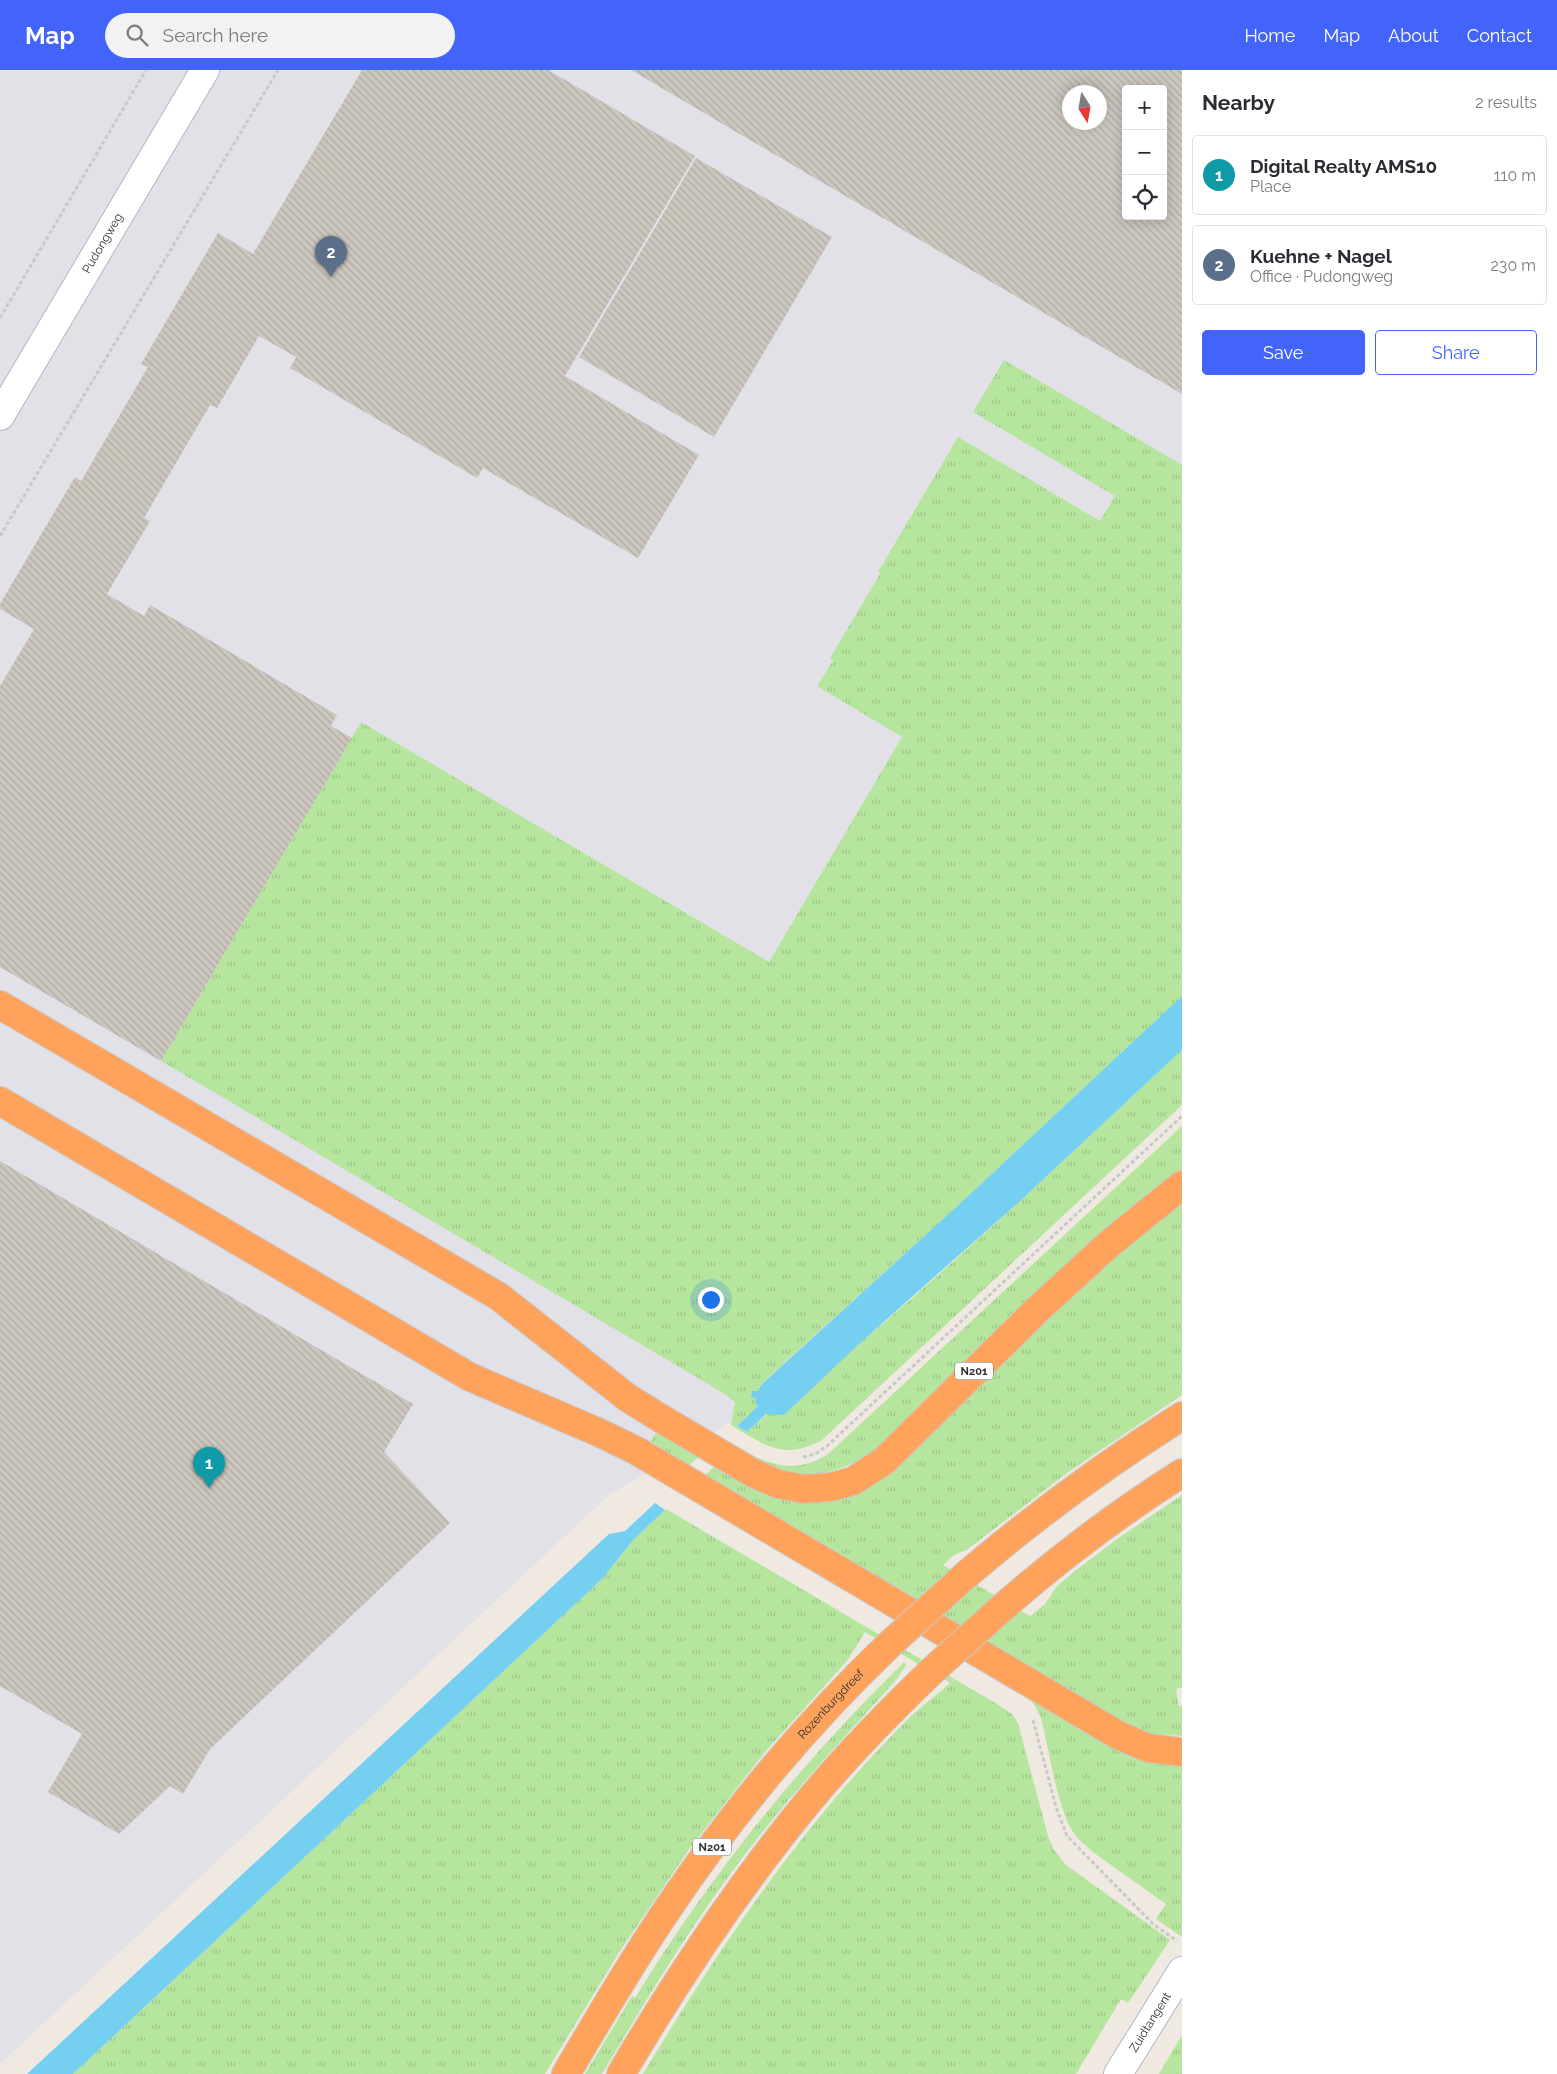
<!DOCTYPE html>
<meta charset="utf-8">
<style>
:root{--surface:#fff;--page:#f2f2f3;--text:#2b2b33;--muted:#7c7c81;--line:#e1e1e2;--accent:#4264fb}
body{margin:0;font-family:Raleway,sans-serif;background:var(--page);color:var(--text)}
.controls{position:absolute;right:15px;top:15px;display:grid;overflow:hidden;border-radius:5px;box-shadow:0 2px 12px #0003}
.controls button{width:45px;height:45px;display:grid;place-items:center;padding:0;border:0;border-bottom:1px solid var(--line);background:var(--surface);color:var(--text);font:25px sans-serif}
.compass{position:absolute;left:1062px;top:15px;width:45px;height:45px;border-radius:50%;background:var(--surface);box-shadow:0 2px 12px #0003;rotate:169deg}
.you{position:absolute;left:710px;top:1229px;width:18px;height:18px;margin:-12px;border:4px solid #fff;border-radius:50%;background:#1a73e8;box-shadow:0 0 0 8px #1a73e833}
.badge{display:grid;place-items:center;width:32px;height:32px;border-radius:50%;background:var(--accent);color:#fff;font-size:16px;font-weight:700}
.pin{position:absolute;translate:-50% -41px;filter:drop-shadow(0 1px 2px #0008)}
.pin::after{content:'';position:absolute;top:26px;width:18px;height:15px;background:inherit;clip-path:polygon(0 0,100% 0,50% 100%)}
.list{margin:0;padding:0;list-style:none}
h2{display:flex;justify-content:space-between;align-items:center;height:65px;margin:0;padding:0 20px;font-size:21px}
h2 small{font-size:16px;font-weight:400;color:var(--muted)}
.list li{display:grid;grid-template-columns:32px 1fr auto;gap:15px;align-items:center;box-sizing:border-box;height:80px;margin:0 10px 10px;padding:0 10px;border:1px solid var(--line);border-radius:5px}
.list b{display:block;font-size:19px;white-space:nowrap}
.list p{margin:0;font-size:16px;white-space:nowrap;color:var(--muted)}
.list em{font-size:16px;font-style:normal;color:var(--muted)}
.actions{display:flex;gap:10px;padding:15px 20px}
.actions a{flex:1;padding:11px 0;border:1px solid var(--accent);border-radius:5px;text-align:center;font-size:18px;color:var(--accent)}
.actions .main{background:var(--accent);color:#fff}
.icon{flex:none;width:28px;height:28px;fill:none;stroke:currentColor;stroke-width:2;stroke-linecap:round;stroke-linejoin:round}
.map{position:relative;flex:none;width:1182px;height:2004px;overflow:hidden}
header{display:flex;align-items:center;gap:30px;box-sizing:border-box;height:70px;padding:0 25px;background:var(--accent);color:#fff}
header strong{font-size:24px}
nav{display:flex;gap:28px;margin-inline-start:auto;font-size:18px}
.search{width:350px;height:45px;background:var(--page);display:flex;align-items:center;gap:12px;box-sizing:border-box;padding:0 18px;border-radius:28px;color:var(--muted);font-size:19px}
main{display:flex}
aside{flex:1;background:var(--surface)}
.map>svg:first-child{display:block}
.industrial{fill:#e3e1e8;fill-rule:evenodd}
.grass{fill:url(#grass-tufts)}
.water{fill:#75cff0}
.building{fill:url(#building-back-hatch);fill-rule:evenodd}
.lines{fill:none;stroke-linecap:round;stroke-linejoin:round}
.minor-casing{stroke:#b4b7c1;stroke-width:30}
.highway-casing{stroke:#c9c9c9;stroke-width:30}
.path{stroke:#c9c9c9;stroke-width:3;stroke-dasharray:4 2.5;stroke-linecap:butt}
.minor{stroke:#fff;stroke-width:28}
.highway{stroke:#ffa35c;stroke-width:28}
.highway-bridge-casing{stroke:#c9c9c9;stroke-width:30;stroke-linecap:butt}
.highway-bridge{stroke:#ffa35c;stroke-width:28}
.labels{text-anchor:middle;stroke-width:4.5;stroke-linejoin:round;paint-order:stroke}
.shield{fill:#fff;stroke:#6d6d6d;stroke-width:1}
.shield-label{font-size:11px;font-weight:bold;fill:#2e2e2e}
.street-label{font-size:12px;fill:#2e2e2e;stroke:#fff}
</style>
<header>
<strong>Map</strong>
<div class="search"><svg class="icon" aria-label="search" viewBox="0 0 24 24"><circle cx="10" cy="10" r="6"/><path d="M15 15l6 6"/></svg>Search here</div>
<nav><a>Home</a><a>Map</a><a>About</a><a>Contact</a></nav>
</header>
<main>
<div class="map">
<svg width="1182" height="2004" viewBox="0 0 1182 2004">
<defs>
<pattern id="grass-tufts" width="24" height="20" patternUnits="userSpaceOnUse" patternTransform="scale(1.25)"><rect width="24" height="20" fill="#b6e59e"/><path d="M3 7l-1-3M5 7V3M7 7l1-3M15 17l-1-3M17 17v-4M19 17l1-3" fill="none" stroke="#9dc588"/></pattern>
<pattern id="building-back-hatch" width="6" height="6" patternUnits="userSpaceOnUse" patternTransform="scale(1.25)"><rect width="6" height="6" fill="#cbc7bf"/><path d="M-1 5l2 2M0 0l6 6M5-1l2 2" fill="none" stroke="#afaba4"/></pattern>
</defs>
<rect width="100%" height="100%" fill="#efe9e1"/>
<!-- industrial -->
<path class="industrial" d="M0,0H1182V926L758,1336L609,1425L0,1994ZM1126,19H1163V146H1126ZM1070,22H1100V52H1070Z"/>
<!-- grass -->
<g class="grass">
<path d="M1004,290L1182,395V926L965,1129L761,1314L758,1322V1336L737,1356L747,1362C788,1323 837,1293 880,1256C983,1167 1082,1073 1182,980V1035L822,1370C784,1391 764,1375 731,1355L735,1332L720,1321L161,991L361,652L769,892L902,667L817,616L833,591L830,588L880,504L878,502L958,367L1100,451L1115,426L973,342Z"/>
<path d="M1182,1056V1104L875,1382C846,1399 809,1413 775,1400C760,1394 746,1386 732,1379L735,1376C767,1394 794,1406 828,1384Z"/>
<polygon points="1182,1128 1182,1325 1067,1403 968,1479 954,1485 943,1495 1030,1546 1045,1534 1057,1516 1075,1501 1117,1469 1182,1425 1182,1617 1176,1619 1179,1636 1182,1636 1182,1666 1154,1664 1136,1660 701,1409 716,1395 772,1426 787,1430 822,1431"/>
<polygon points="659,1357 703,1383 684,1400 647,1378"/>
<path d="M666,1439L997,1634L1012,1644L1018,1653L1048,1766L1054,1780L1066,1795L1170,1870L1128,1933L1121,1929L1076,2004H643C719,1878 802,1755 907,1650C920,1637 936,1626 950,1613L865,1562L847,1591L765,1682L690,1778L618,1884L545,2004H73L603,1508L634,1469Z"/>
<path d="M904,1592L906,1595L896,1610C855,1656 812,1701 773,1749C708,1828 654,1916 602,2004H585L632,1926L635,1928C710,1805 801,1693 904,1592Z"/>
<path d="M1026,1625L1156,1691L1182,1695V1867L1156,1849L1166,1834L1094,1783C1085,1775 1076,1768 1070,1757C1056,1729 1049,1680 1041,1648L1035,1636Z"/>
<polygon points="1182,1965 1182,2004 1159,2004"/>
</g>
<!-- water -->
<g class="water">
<polygon points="1182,926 1182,980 1021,1130 860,1273 784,1345 766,1344 747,1362 737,1356 758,1336 755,1333 757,1328 751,1328 752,1321 758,1321 761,1315 965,1129"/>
<polygon points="655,1433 665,1440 634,1469 603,1508 73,2004 27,2004 609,1464 625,1461"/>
</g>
<!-- building -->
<g class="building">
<polygon points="362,0 548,0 695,86 565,306 699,385 638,488 483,398 477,408 290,298 296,287 259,266 217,338 210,335 144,448 150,451 107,524 144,546 150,535 337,645 331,656 352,668 161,991 0,897 0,616 34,559 0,539 0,534 75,407 81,411 148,297 141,294 218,163 253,184"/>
<path d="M631,0H1182V324ZM1126,19H1163V146H1126ZM1070,22H1100V52H1070Z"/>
<polygon points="696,88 832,167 714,367 579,287"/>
<polygon points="0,1091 413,1334 384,1382 450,1453 210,1679 183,1724 170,1716 119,1764 48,1722 82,1664 0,1616"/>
</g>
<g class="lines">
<!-- minor casing -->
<g class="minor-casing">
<g id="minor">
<path id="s1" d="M0,346L205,0"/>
<path id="s2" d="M1118,2004L1182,1901"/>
</g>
</g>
<!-- highway casing -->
<g class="highway-casing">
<g id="highway">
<polyline points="0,935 498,1226 628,1328 657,1346 753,1403 778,1414 804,1419 831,1417 853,1411 884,1391 1037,1240 1109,1174 1182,1115"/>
<polyline points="0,1031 470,1307 600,1363 637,1381 1118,1665 1148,1678 1182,1682"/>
<path d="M966,1505C1034,1447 1106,1394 1182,1346"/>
<path d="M1010,1531C1063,1485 1122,1441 1182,1403"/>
<path id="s3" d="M566,2004C599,1948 632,1891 669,1837C733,1742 807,1653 890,1574"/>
<path d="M621,2004C677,1909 738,1817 808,1732C847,1685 890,1641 934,1599"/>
</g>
</g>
<!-- path -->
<g class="path">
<polyline points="0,248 146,0"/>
<polyline points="0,466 278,0"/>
<polyline points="803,1387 815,1384 827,1376 1182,1046"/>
<polyline points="1033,1650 1056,1737 1067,1766 1153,1854 1177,1871"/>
</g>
<!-- minor -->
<use href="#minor" class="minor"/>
<!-- highway -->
<use href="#highway" class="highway"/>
<!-- highway-bridge casing -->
<g class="highway-bridge-casing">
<g id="highway-bridge">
<polyline points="890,1574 966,1505"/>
<polyline points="934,1599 1010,1531"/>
</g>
</g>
<!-- highway-bridge -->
<use href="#highway-bridge" class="highway-bridge"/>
</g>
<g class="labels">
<!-- shield labels -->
<g class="shield">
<rect x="955" y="1292.5" width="38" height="17" rx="4"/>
<rect x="693" y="1768.5" width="38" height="17" rx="4"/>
</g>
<g class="shield-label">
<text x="974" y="1305">N201</text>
<text x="712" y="1781">N201</text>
</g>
<!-- street labels -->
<g class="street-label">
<text dy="4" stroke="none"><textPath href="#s1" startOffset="201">Pudongweg</textPath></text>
<text dy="4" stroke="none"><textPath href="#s3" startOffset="456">Rozenburgdreef</textPath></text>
<text dy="4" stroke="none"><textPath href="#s2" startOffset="61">Zuidtangent</textPath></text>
</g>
</g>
</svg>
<div class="controls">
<button>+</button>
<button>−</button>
<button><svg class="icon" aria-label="locate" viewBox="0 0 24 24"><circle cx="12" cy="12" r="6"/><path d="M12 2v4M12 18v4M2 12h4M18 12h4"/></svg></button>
</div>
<svg class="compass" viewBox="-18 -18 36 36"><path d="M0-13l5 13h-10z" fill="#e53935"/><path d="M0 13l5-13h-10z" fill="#7c7c81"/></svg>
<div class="you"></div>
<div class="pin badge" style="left:209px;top:1418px;background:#0f9aa8">1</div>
<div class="pin badge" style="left:331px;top:207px;background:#5c6f8a">2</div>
</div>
<aside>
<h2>Nearby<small>2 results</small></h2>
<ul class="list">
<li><span class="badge" style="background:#0f9aa8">1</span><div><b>Digital Realty AMS10</b><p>Place</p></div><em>110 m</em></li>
<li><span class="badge" style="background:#5c6f8a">2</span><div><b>Kuehne + Nagel</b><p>Office · Pudongweg</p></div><em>230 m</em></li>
</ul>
<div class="actions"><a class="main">Save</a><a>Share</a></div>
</aside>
</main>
